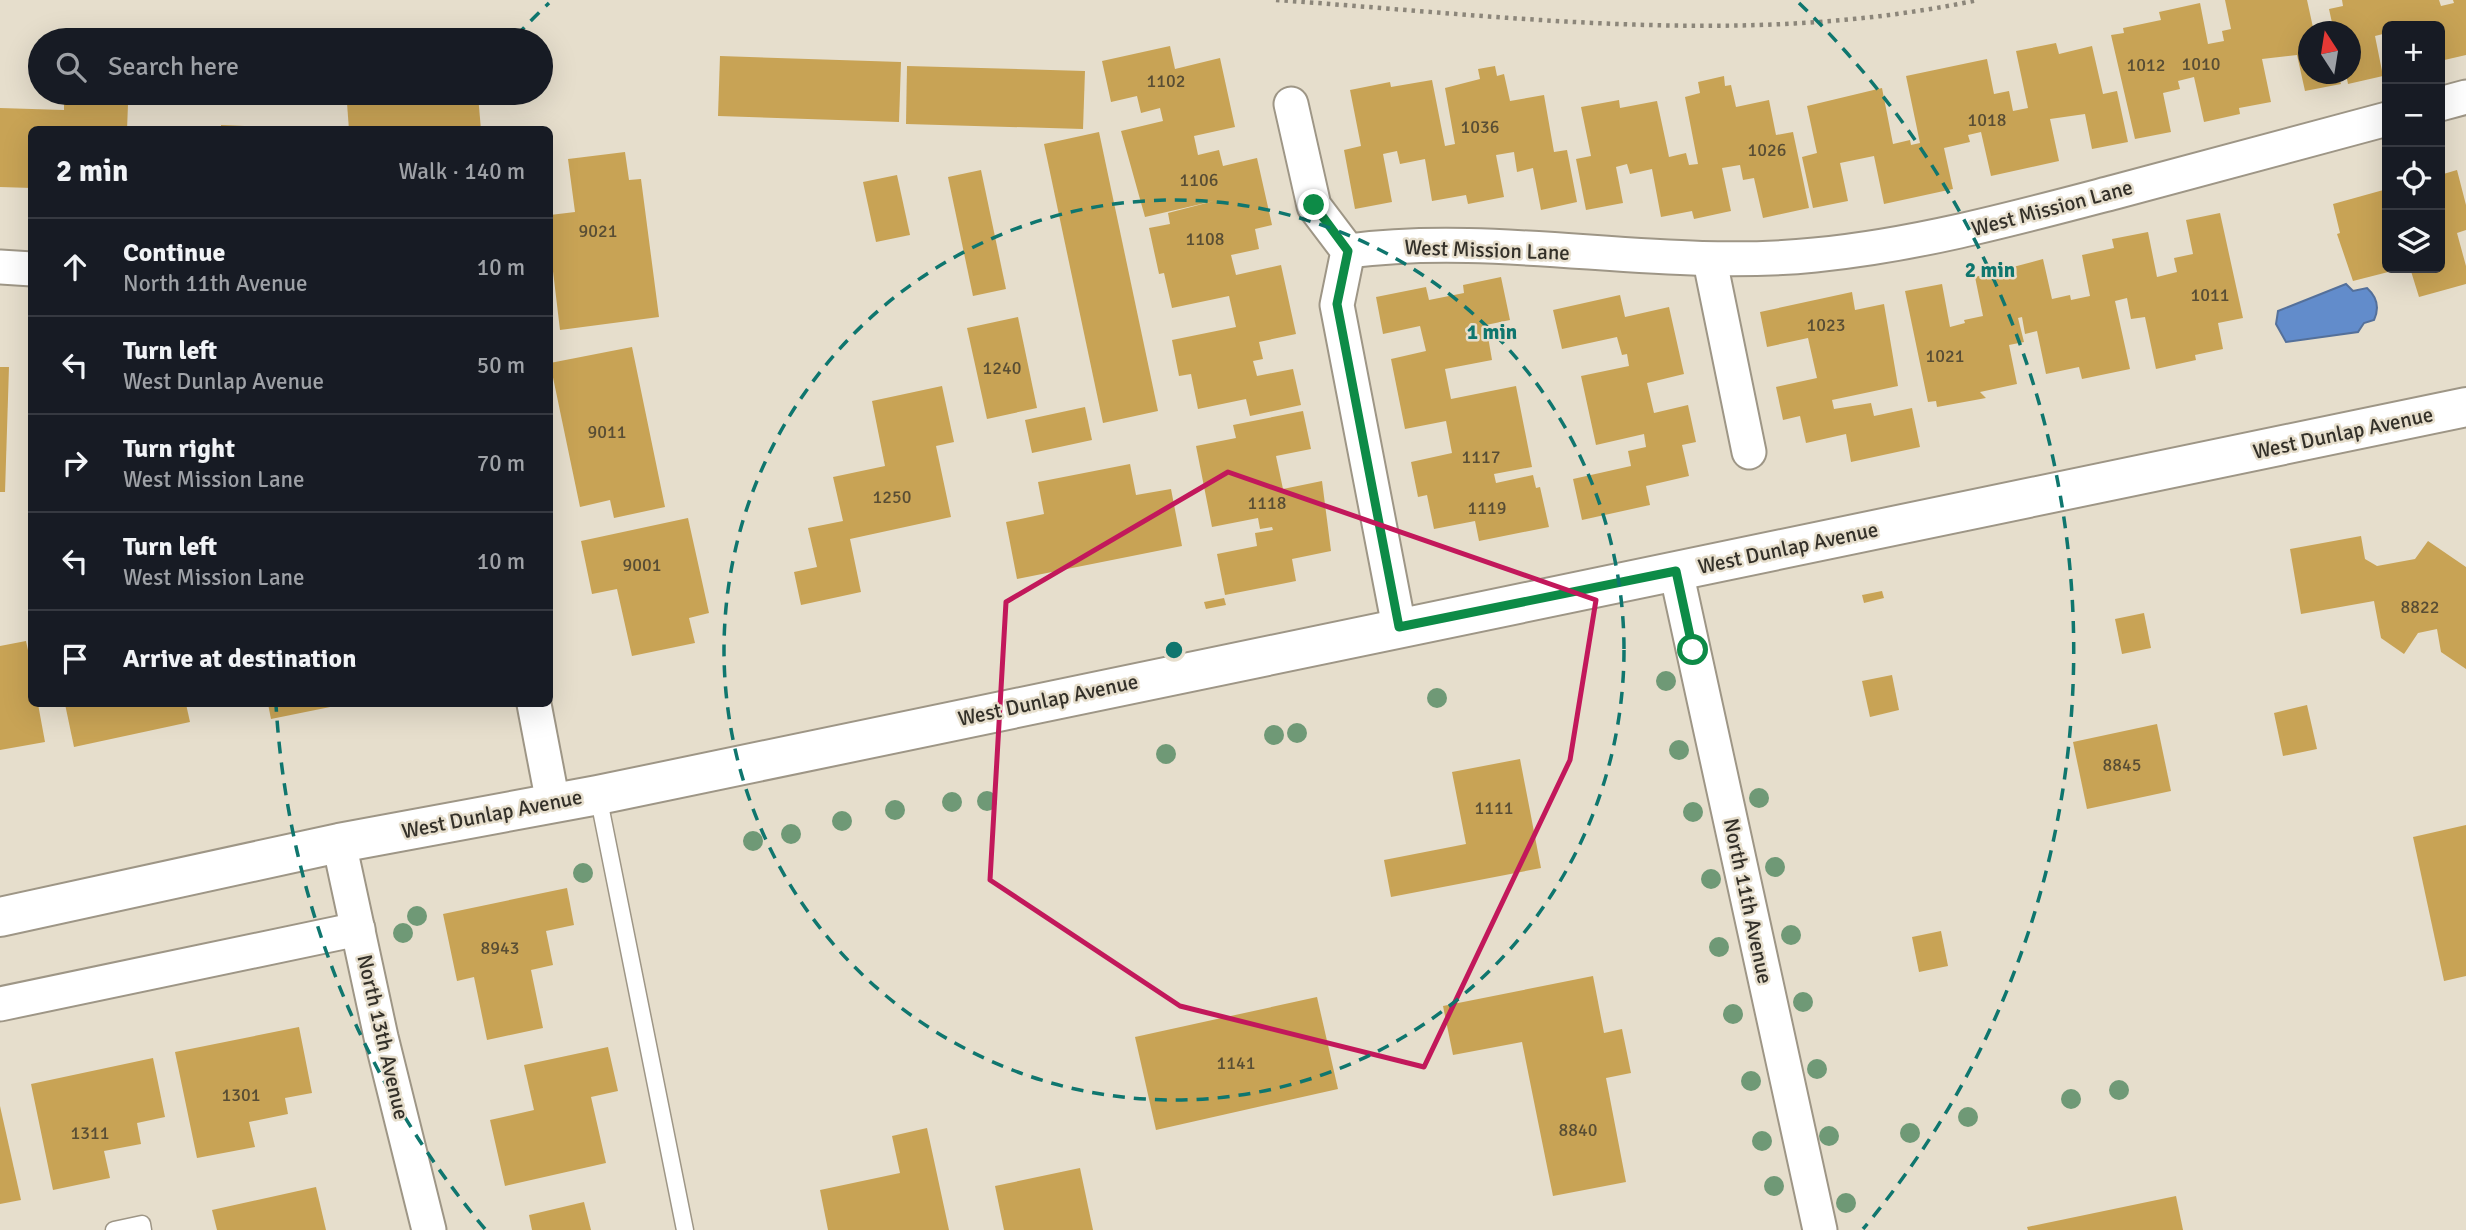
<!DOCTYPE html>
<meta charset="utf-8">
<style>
:root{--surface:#171b24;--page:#20242c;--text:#f1f3f6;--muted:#9ea1a6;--line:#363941}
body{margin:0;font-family:Signika,sans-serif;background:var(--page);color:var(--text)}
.controls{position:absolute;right:21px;top:21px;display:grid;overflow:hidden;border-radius:10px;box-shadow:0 7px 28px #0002}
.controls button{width:63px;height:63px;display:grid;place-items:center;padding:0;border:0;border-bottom:2px solid var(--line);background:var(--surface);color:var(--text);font:35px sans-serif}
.compass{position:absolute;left:2298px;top:21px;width:63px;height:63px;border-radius:50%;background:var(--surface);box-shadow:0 7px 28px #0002;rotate:348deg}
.stop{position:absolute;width:21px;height:21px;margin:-16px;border:5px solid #0d8b47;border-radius:50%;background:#fff}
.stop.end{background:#0d8b47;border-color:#fff;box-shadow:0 2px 7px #0008}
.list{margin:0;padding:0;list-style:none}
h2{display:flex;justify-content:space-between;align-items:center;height:91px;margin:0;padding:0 28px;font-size:30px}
h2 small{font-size:23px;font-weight:400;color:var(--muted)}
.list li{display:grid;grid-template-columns:46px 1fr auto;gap:21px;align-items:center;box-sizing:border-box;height:98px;padding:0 28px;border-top:2px solid var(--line)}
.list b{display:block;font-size:26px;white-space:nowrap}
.list p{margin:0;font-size:23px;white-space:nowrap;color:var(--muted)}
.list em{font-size:23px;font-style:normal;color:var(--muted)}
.icon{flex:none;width:38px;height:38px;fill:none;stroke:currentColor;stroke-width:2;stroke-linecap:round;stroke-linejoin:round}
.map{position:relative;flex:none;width:2466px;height:1230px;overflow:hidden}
.search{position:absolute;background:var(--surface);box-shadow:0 7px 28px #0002;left:28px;top:28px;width:525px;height:77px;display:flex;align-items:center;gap:18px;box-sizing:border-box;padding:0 24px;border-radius:38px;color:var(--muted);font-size:26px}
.panel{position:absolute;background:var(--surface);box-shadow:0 7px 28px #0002;left:28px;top:126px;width:525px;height:581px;border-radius:10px}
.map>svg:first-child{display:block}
.water{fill:#628ccb;stroke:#54709a;stroke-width:2}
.building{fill:#c8a355}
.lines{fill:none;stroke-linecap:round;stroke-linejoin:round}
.service-casing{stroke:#9e9686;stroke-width:19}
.minor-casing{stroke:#9e9686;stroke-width:37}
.secondary-casing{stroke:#9e9686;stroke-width:42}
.path{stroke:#8c867a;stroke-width:4.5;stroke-dasharray:3.5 5;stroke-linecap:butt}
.service{stroke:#fff;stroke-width:16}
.minor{stroke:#fff;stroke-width:33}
.secondary{stroke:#fff;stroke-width:38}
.tree{fill:#6f9976}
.route{stroke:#0d8b47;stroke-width:9}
.marked{fill:none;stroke:#c2185b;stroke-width:5;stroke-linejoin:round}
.ring{fill:none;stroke:#0f766e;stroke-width:3.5;stroke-dasharray:12 9}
.labels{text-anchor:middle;stroke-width:5;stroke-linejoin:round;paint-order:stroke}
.number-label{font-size:18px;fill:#584d34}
.street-label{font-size:21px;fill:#333029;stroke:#e6decc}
.centre{fill:#0f766e;stroke:#e6decc;stroke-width:3.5}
.ring-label{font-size:21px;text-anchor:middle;font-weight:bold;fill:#0f766e;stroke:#e6decc;stroke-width:5;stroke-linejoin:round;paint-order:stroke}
</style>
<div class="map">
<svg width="2466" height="1230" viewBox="0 0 2466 1230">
<rect width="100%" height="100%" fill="#e6decc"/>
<!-- water -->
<path class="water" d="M2346,284L2353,291L2367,288C2377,297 2380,307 2374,320L2364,323L2358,332L2286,342L2276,324L2278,311Z"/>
<!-- building -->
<g class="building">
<polygon points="2225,0 2307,0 2314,32 2308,32 2308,74 2338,74 2341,84 2305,91 2297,55 2262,59 2271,102 2239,108 2240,114 2204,122 2194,77 2178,81 2180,89 2163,93 2171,132 2135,139 2111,35 2124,33 2123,28 2161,20 2159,12 2200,3 2208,44 2224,41 2222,31 2231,29"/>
<polygon points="2342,0 2439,0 2441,6 2454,3 2453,0 2466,0 2466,55 2440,61 2440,26 2387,26 2387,33 2375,36 2383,76 2348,84 2346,74 2350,74 2350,32 2334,32 2329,9 2343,6"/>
<polygon points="2056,43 2059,54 2092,46 2103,94 2117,91 2128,142 2092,149 2085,114 2050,119 2059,161 1991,176 1981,132 1968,135 1970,142 1944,148 1953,189 1884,204 1874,156 1840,163 1848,201 1813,208 1802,157 1817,153 1807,106 1882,88 1893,144 1910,140 1911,145 1920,143 1906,76 1987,59 1994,94 2009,91 2013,111 2028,108 2016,51"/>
<polygon points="1170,46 1175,69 1220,58 1235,127 1194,136 1198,155 1219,150 1223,166 1257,158 1272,225 1255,229 1259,249 1231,255 1236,275 1281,265 1296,334 1259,342 1263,359 1253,361 1257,376 1293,369 1301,405 1250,416 1246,399 1198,409 1191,374 1179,376 1172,340 1236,327 1229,296 1172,308 1164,273 1159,274 1149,228 1170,224 1168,213 1214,201 1145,217 1121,131 1163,121 1160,108 1141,113 1137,96 1111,102 1102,61"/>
<polygon points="720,56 901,62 899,122 718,116"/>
<polygon points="907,66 1085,71 1083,129 906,124"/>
<polygon points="1495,66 1497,76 1504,74 1510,101 1544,95 1554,152 1567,150 1577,202 1541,210 1533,168 1517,172 1514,152 1496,155 1504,197 1468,204 1466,195 1432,201 1425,159 1400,164 1397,151 1383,154 1392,202 1355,209 1344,150 1361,146 1350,90 1390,82 1391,87 1432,80 1445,146 1455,144 1445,88 1480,79 1478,69"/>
<polygon points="1724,76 1725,86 1731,85 1736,107 1769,100 1776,135 1793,132 1809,208 1763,218 1754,178 1743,180 1740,165 1722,168 1731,211 1694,219 1692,211 1661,217 1652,169 1630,174 1627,164 1616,167 1623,203 1586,210 1576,159 1591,156 1581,107 1619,100 1620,108 1657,101 1669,157 1686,153 1689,165 1698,164 1685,97 1700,93 1698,82"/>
<polygon points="478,95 481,130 349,130 347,103"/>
<polygon points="64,101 128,104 127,130 32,130 32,188 0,187 0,108 64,110"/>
<polygon points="221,125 269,127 269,130 221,130"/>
<polygon points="167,126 189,127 189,130 167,130"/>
<polygon points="1099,132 1158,411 1103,423 1044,144"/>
<polygon points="625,152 629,180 641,179 659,317 560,330 550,246 550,215 575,212 568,159"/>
<polygon points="981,170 1006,289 973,296 948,177"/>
<polygon points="2457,170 2466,205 2466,230 2457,233 2466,266 2466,284 2419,297 2410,268 2440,268 2440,175"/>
<polygon points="897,175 910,235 876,242 863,182"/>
<polygon points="2387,189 2387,268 2400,269 2353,281 2337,234 2340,233 2333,204"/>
<polygon points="2220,213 2243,318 2218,323 2223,349 2195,355 2196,360 2156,369 2145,317 2131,319 2127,298 2115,301 2130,369 2082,379 2079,367 2046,374 2037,331 2025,334 2022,317 2018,318 2024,342 2009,345 2017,384 1980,392 1986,398 1937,407 1936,401 1928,402 1905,291 1942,284 1950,327 1965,323 1964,320 1983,316 1975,277 2043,259 2052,299 2070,295 2071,300 2090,296 2082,255 2114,248 2112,239 2148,232 2157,277 2177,272 2174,258 2193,254 2186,220"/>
<polygon points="1501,277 1510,320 1486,325 1492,360 1445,369 1451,399 1516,386 1532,467 1494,474 1496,483 1533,475 1536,488 1540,487 1549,527 1479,541 1475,521 1434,529 1427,495 1418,497 1411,462 1452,453 1446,421 1405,429 1391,359 1426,351 1420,326 1383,334 1376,297 1426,287 1429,300 1464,293 1463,285"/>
<polygon points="1852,292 1855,310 1884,304 1898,386 1832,400 1834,409 1871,403 1874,416 1912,408 1920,447 1851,462 1846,434 1806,443 1800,416 1783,420 1776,387 1817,378 1808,338 1767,347 1760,312"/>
<polygon points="1620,295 1625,317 1669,307 1684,374 1647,383 1654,413 1688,405 1696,442 1682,445 1689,476 1646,486 1650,505 1582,520 1573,479 1631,466 1628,451 1646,447 1644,434 1596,445 1581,376 1629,366 1627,354 1622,355 1617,337 1562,349 1553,310"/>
<polygon points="1018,317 1037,408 987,419 967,328"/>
<polygon points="632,347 665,507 614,518 610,500 580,507 550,363"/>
<polygon points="0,367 9,367 5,492 0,492"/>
<rect x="29" y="369" width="3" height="21"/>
<polygon points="942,386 954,442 936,446 951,517 850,539 861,592 801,605 794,572 817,567 808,528 843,521 833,477 885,466 872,401"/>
<polygon points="1085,407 1092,440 1032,453 1025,420"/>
<polygon points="1303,411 1311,449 1276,456 1283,489 1322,481 1331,551 1292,559 1296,581 1225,595 1217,554 1257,546 1255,533 1273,530 1272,527 1260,529 1258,518 1212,527 1196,446 1236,438 1233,425"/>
<polygon points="1130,464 1136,495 1171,489 1182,546 1017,579 1006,522 1044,514 1038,482"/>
<polygon points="688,518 709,613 689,618 695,643 632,656 617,589 592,594 581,541"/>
<polygon points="2361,536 2365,559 2377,566 2415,559 2428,541 2466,567 2466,669 2441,652 2437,629 2418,633 2404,654 2381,638 2374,601 2301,614 2290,549"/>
<polygon points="1882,591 1884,598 1864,603 1862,595"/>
<polygon points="1224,598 1226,605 1206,609 1204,602"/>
<polygon points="2144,613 2151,648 2122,654 2115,619"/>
<polygon points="26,641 32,669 32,704 38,704 45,742 0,750 0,646"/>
<polygon points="1892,675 1899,710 1870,717 1862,681"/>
<polygon points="65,704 186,704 190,722 74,747"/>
<polygon points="268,704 339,704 340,705 271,719"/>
<polygon points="2307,705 2317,749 2283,756 2274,713"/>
<polygon points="2157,724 2171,791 2087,809 2073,742"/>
<polygon points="1520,759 1541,868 1391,897 1384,860 1466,844 1452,772"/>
<polygon points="2466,825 2466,976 2444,981 2413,837"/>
<polygon points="567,888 574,925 546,931 553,965 531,970 543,1028 487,1040 474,977 457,981 443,914"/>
<polygon points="1941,931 1948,966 1919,972 1912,937"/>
<polygon points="1593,976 1604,1033 1622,1029 1631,1073 1606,1078 1626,1182 1553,1196 1522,1042 1453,1055 1443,1006"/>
<polygon points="1317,997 1338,1089 1156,1130 1135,1037"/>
<polygon points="299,1027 312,1093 285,1098 288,1114 249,1122 255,1147 197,1158 175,1052"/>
<polygon points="608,1047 618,1091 591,1097 606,1163 505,1186 490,1120 534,1110 524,1065"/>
<polygon points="153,1058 165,1117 137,1123 141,1144 104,1151 110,1178 53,1190 31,1084"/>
<polygon points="0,1106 21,1200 0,1204"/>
<polygon points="927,1128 949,1230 828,1230 820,1190 900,1173 892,1136"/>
<polygon points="1080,1168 1093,1230 1004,1230 995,1186"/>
<polygon points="316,1187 326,1230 217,1230 212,1210"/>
<polygon points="2176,1196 2183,1230 2028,1230 2027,1227"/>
<polygon points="584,1202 591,1230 532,1230 529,1215"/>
</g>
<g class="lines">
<!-- service casing -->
<g class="service-casing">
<g id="service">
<polyline points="598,795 685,1230"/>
<polyline points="114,1230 142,1224 143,1230"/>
</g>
</g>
<!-- minor casing -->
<g class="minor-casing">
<g id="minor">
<polyline points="1291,104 1314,206 1348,251 1337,305 1399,627"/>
<polyline points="2440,104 2466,97"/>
<path d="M1348,251C1503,231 1659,271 1815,255C1917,245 2016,218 2115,192C2206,167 2297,143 2387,119"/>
<polyline points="1710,261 1749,452"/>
<polyline points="0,267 32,269"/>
<polyline points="1676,571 1820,1230"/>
<polyline points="534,704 553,803"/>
<polyline points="339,843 381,1037 429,1230"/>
<polyline points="0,1004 358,929"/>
</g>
</g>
<!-- secondary casing -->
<g class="secondary-casing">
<polyline id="secondary" points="0,917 339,843 598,795 2466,407"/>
</g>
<!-- path -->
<path class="path" d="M1276,0C1508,16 1748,49 1978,0"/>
<!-- service -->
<use href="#service" class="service"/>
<!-- minor -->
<use href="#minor" class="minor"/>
<!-- secondary -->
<use href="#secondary" class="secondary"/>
</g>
<!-- trees -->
<g class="tree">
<circle cx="1666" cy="681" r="10"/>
<circle cx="1437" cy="698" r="10"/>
<circle cx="1297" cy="733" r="10"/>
<circle cx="1274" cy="735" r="10"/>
<circle cx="1679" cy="750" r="10"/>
<circle cx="1166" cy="754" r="10"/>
<circle cx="1759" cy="798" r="10"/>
<circle cx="987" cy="801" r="10"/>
<circle cx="952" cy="802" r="10"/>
<circle cx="895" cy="810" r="10"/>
<circle cx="1693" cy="812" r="10"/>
<circle cx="842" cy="821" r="10"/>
<circle cx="791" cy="834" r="10"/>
<circle cx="753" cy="841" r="10"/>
<circle cx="1775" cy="867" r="10"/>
<circle cx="583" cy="873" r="10"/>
<circle cx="1711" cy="879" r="10"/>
<circle cx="417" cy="916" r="10"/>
<circle cx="403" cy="933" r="10"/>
<circle cx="1791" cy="935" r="10"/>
<circle cx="1719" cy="947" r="10"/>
<circle cx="1803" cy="1002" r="10"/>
<circle cx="1733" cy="1014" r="10"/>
<circle cx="1817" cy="1069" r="10"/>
<circle cx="1751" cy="1081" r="10"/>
<circle cx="2119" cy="1090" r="10"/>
<circle cx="2071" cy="1099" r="10"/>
<circle cx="1968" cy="1117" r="10"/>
<circle cx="1910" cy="1133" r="10"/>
<circle cx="1829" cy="1136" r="10"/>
<circle cx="1762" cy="1141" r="10"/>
<circle cx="1774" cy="1186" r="10"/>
<circle cx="1846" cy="1203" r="10"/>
</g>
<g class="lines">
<!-- route -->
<polyline class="route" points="1314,205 1348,251 1337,304 1399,627 1676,571 1693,650"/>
</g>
<!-- marked area -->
<path class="marked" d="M1228,472L1596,600L1570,760L1424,1067L1180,1006L990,880L1006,602Z"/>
<!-- distance rings -->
<g class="ring">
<circle cx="1174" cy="650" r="450"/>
<path d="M485 1229A900 900 0 0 1 276 705M516 36A900 900 0 0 1 549 3M1799 3A900 900 0 0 1 1863 1229"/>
</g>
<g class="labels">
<!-- number labels -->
<g class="number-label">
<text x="2201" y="70">1010</text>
<text x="2146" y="71">1012</text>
<text x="1166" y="87">1102</text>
<text x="1987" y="126">1018</text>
<text x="1480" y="133">1036</text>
<text x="1767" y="156">1026</text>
<text x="1199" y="186">1106</text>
<text x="598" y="237">9021</text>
<text x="1205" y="245">1108</text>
<text x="2210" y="301">1011</text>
<text x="1826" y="331">1023</text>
<text x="1945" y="362">1021</text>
<text x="1002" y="374">1240</text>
<text x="607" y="438">9011</text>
<text x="1481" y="463">1117</text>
<text x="892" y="503">1250</text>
<text x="1267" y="509">1118</text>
<text x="1487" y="514">1119</text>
<text x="642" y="571">9001</text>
<text x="2420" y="613">8822</text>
<text x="2122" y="771">8845</text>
<text x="1494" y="814">1111</text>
<text x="500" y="954">8943</text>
<text x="1236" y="1069">1141</text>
<text x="241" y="1101">1301</text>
<text x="1578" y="1136">8840</text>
<text x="90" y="1139">1311</text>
</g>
<!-- street labels -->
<g class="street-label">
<text transform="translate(2052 208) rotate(-15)" y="7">West Mission Lane</text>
<text transform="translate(1487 250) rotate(2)" y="7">West Mission Lane</text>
<text transform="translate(2343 433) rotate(-12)" y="7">West Dunlap Avenue</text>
<text transform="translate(1788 548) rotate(-12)" y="7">West Dunlap Avenue</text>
<text transform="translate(1048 700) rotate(-12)" y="7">West Dunlap Avenue</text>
<text transform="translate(492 814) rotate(-11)" y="7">West Dunlap Avenue</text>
<text transform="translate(1748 901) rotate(78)" y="7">North 11th Avenue</text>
<text transform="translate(383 1037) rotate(77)" y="7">North 13th Avenue</text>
</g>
</g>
<circle cx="1174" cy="650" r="10" class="centre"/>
<g class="ring-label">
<text x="1990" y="277">2 min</text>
<text x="1492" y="339">1 min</text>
</g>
</svg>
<div class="controls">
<button>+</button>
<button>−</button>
<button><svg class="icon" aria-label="locate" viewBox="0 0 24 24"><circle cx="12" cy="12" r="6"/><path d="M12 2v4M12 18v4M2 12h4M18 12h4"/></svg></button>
<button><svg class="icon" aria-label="layers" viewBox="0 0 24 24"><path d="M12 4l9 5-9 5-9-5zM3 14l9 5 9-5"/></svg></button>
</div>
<svg class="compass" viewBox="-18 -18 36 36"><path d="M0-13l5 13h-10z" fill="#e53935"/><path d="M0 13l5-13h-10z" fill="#9ea1a6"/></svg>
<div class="stop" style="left:1693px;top:650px"></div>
<div class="stop end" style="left:1314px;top:205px"></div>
<div class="search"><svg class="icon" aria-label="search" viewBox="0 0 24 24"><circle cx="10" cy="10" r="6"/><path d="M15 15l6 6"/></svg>Search here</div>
<section class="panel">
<h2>2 min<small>Walk · 140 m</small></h2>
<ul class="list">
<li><svg class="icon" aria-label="ahead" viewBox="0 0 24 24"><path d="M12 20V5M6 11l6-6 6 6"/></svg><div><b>Continue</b><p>North 11th Avenue</p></div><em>10 m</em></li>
<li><svg class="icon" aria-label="left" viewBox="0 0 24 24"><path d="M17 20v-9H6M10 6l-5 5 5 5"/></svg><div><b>Turn left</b><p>West Dunlap Avenue</p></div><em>50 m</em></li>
<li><svg class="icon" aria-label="right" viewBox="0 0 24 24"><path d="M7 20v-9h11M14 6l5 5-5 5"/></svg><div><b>Turn right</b><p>West Mission Lane</p></div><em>70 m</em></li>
<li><svg class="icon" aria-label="left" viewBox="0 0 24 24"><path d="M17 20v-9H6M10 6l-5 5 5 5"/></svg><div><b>Turn left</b><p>West Mission Lane</p></div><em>10 m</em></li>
<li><svg class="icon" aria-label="arrive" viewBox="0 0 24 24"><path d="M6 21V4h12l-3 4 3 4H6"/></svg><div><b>Arrive at destination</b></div></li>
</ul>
</section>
</div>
